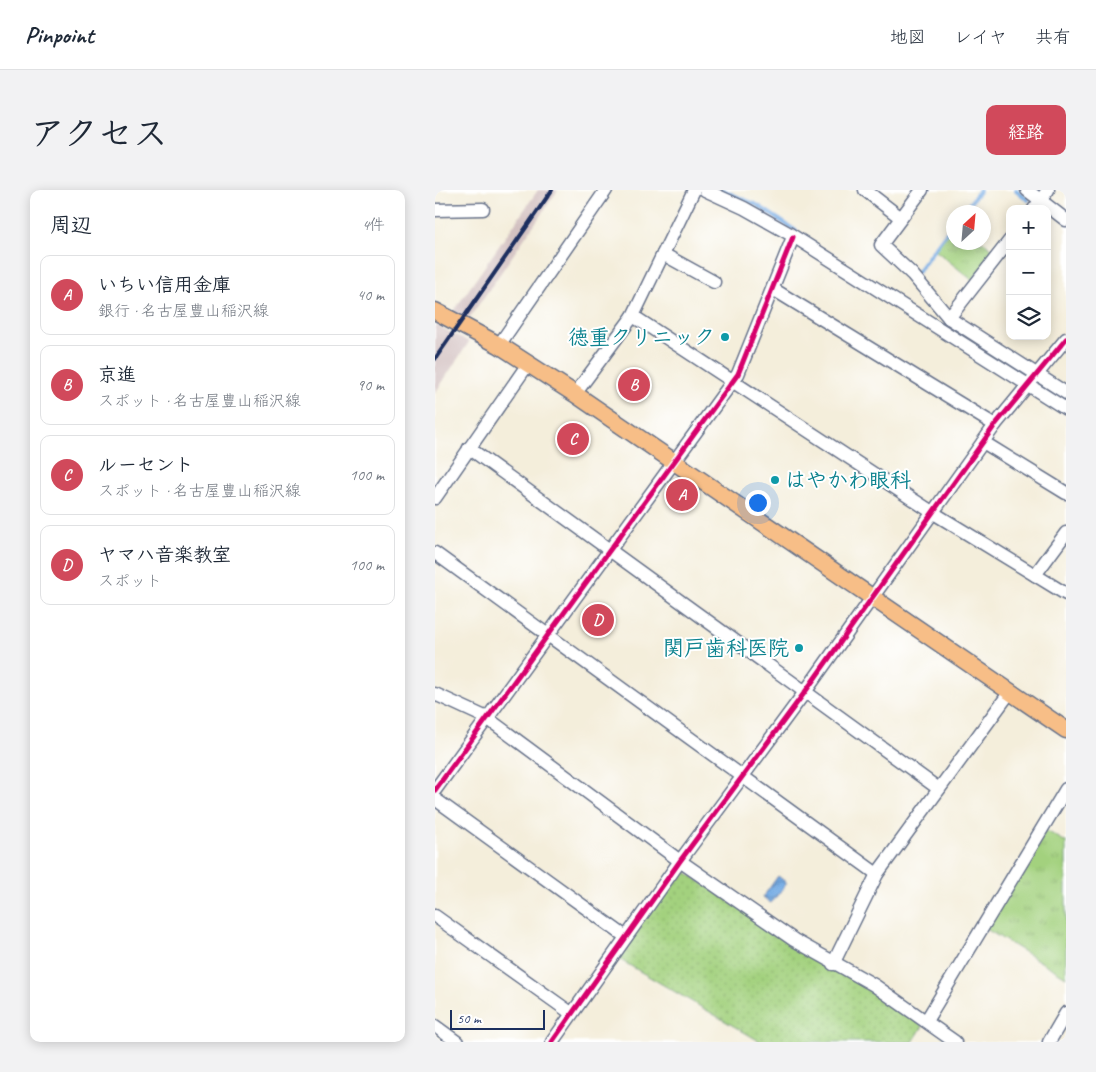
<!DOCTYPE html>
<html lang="ja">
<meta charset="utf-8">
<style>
:root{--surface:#fff;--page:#f2f2f3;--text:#1f2937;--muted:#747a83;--line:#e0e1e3;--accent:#d1495b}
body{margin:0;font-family:Caveat,"Klee One",sans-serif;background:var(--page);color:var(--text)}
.controls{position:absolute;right:15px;top:15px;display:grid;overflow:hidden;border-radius:10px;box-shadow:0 2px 12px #0003}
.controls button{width:45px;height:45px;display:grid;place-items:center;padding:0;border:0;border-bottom:1px solid var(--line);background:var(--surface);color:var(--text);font:25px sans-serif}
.compass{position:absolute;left:511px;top:15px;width:45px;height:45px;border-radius:50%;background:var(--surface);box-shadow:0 2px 12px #0003;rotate:26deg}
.scale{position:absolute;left:15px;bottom:12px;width:95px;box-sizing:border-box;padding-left:5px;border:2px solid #1b2f5e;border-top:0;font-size:14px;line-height:18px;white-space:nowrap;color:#1b2f5e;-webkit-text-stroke:4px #fff;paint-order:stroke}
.you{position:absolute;left:322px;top:312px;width:18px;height:18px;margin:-12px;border:4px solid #fff;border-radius:50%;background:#1a73e8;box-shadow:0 0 0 8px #1a73e833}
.badge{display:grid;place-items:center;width:32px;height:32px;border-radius:50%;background:var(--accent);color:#fff;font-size:16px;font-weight:700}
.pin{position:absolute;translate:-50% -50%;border:2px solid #fff;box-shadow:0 1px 5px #0006}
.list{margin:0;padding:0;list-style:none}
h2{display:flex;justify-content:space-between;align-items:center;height:65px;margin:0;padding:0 20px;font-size:21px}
h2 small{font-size:16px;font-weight:400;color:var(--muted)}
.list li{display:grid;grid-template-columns:32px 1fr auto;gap:15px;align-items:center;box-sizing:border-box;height:80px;margin:0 10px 10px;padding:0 10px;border:1px solid var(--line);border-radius:10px}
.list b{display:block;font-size:19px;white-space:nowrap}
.list p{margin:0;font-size:16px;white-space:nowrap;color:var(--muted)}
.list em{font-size:16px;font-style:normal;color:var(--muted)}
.icon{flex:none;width:28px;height:28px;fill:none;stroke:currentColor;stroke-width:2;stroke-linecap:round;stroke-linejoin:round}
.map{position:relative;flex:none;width:631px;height:852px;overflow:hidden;border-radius:10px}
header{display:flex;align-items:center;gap:30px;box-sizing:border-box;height:70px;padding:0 25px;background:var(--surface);border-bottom:1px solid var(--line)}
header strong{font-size:24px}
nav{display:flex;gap:28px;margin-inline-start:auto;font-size:18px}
.intro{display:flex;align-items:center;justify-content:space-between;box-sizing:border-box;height:120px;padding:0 30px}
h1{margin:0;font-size:35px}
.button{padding:12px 22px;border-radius:10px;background:var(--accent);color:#fff;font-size:18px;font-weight:700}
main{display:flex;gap:30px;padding:0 30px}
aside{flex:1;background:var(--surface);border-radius:10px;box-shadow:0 2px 12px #0003}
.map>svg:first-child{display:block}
.industrial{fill:#d1bfbf}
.grass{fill:url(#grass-dots);stroke:#5f806e}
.park{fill:url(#park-tufts);stroke:#5f806e}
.water{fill:url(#water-waves);stroke:#486ea1}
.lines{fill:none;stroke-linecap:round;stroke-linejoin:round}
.stream{stroke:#76ace4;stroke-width:4}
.minor-casing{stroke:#67728a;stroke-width:15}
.major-casing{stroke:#67728a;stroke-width:19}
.minor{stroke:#fff;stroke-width:12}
.major{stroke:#f7be87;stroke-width:16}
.rail{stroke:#1b2f5e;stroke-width:4}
.cycleway-casing{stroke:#fff;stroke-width:8}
.cycleway{stroke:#d6006c;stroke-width:5}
.culture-dot{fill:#0f9aa8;stroke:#fff;stroke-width:2}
.labels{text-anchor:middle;stroke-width:4;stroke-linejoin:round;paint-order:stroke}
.culture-label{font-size:21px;font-weight:bold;fill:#0d838f;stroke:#fff;text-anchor:end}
</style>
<header>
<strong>Pinpoint</strong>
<nav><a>地図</a><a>レイヤ</a><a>共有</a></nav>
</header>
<div class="intro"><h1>アクセス</h1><a class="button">経路</a></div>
<main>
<aside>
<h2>周辺<small>4件</small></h2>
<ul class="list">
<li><span class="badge">A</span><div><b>いちい信用金庫</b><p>銀行 · 名古屋豊山稲沢線</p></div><em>40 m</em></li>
<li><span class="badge">B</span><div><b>京進</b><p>スポット · 名古屋豊山稲沢線</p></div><em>90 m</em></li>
<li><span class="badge">C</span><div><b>ルーセント</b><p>スポット · 名古屋豊山稲沢線</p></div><em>100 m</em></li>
<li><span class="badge">D</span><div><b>ヤマハ音楽教室</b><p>スポット</p></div><em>100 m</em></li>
</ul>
</aside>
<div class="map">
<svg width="631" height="852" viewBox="0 0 631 852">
<defs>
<pattern id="grass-dots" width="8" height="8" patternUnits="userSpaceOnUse" patternTransform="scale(1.25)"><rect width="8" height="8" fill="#a3d17e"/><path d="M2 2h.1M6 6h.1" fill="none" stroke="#8cb46f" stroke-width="1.8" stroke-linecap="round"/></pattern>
<pattern id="park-tufts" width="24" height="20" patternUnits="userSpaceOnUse" patternTransform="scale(1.25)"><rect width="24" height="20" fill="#a3d17e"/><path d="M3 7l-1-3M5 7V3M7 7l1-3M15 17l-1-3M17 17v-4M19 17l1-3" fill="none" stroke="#8cb46f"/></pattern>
<pattern id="water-waves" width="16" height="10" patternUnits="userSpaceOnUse" patternTransform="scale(1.25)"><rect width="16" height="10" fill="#76ace4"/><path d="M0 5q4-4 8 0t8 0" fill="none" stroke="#608cbc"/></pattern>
</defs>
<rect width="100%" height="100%" fill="#fff"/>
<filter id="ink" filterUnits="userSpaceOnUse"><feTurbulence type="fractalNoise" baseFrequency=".02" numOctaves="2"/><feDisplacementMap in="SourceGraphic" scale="10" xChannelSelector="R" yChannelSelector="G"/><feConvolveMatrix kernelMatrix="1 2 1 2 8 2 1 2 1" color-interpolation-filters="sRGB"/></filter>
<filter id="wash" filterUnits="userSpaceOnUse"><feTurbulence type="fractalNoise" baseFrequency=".0096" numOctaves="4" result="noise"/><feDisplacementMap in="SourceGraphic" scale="20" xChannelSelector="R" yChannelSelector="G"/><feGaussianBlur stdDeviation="1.12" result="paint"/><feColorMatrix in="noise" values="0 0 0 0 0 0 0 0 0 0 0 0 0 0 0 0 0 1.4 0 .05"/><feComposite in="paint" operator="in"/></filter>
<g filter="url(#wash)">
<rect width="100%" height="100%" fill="#f4eedb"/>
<!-- industrial -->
<g class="industrial">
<polygon points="103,0 123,0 33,130 18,122"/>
<polygon points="0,134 34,152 0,203"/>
</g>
<!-- grass -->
<polygon class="grass" points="248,680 357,754 435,800 488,836 478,852 326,852 182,768 243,681"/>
<!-- park -->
<g class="park">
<polygon points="518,37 518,52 549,52 560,61 537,90 500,60"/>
<polygon points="610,640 631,652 631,787 551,739"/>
</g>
<!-- water -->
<polygon class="water" points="343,686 352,693 336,713 328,707"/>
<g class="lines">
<!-- stream -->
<g class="stream">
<polyline points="287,0 322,15 361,41"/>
<polyline points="581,0 593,10"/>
<polyline points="528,22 545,0"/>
<polyline points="482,82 518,34"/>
</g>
</g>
</g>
<g filter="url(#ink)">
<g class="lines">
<!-- minor casing -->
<g class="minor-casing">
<g id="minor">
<polyline points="270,0 309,18 355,44 631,219"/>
<polyline points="430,0 466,28"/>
<polyline points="487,0 446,55 477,84 514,128 631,203"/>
<polyline points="592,0 631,30"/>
<polyline points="599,19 613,0"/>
<polyline points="0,20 48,19"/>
<polyline points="228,64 279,92"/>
<polyline points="338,99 560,235"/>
<polyline points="198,126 259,0"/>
<polyline points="514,128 575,50"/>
<polyline points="64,155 171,0"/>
<polyline points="140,204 198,126 497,322 631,404"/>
<polyline points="548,252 631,303"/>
<polyline points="34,258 504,599"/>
<polyline points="0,308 93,174"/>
<polyline points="0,363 442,684"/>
<polyline points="600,385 631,343"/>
<polyline points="0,504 52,528 245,671 359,750 439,795 520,852"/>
<polyline points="0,600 303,184 358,47"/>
<polyline points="0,609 191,747"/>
<polyline points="0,726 136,823"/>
<polyline points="398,774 442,684 575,502"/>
<polyline points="491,831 631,599"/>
<polyline points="0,836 22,852"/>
<polyline points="117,852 245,671 370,502 560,235 631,149"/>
<polyline points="614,852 631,823"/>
</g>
</g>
<!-- major casing -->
<g class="major-casing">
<polyline id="major" points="0,121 64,155 140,204 631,540"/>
</g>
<!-- minor -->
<use href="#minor" class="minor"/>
<!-- major -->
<use href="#major" class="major"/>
<!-- rail -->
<polyline class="rail" points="0,169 117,0"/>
<!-- cycleway casing -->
<g class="cycleway-casing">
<g id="cycleway">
<polyline points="0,600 303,184 358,47"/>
<polyline points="117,852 245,671 370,502 560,235 631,149"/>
</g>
</g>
<!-- cycleway -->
<use href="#cycleway" class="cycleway"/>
</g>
</g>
<!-- markers -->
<g class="culture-dot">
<circle cx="290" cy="147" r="5"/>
<circle cx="340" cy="290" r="5"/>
<circle cx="364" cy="458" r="5"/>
</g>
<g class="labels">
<!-- culture labels -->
<g class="culture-label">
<text x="280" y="154">徳重クリニック</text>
<text x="350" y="297" text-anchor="start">はやかわ眼科</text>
<text x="354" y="465">関戸歯科医院</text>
</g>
</g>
</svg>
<div class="controls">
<button>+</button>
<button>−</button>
<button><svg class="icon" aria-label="layers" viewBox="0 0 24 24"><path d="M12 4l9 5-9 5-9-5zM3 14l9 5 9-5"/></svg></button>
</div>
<svg class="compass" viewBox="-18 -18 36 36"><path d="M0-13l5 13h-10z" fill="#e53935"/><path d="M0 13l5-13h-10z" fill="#747a83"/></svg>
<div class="scale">50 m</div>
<div class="you"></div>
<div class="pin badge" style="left:247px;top:305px">A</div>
<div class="pin badge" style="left:199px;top:195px">B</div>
<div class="pin badge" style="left:138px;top:249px">C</div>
<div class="pin badge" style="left:163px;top:430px">D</div>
</div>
</main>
